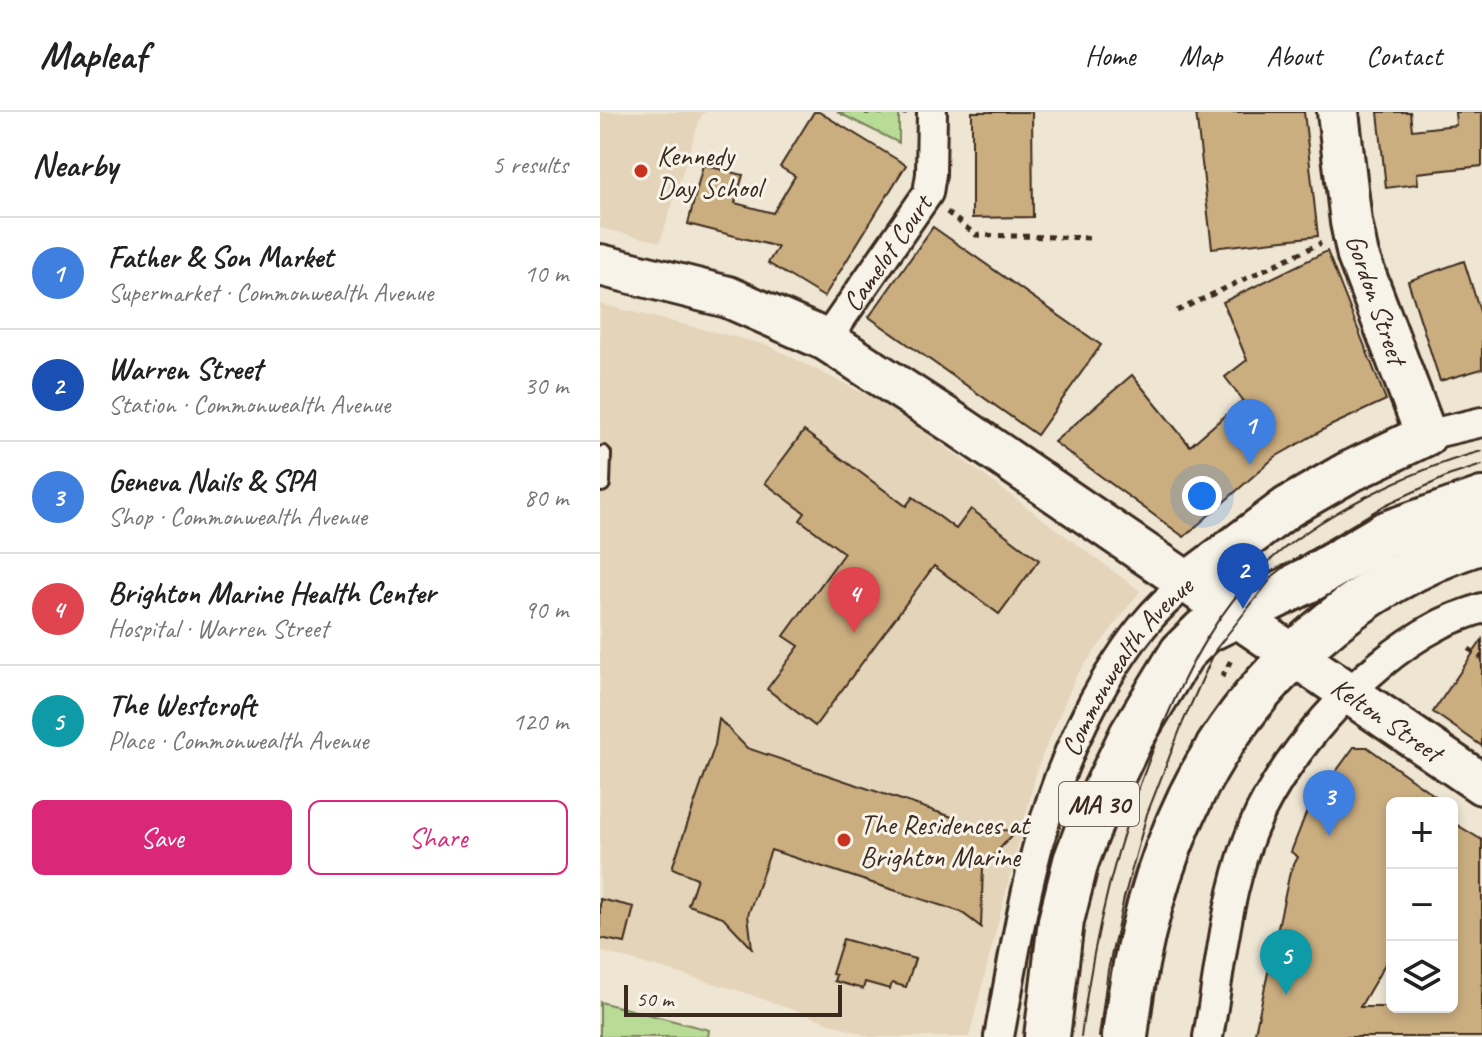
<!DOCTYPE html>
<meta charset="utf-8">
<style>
:root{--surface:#fff;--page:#f2f2f2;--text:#222;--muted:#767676;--line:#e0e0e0;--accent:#db2777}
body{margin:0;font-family:Caveat,sans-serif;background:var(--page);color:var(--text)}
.controls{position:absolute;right:24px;bottom:24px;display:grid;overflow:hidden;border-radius:12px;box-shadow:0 4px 12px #0003}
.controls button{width:72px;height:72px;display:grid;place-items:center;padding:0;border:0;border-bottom:2px solid var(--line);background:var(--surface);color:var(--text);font:40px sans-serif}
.scale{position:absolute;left:24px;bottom:20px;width:218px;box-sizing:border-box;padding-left:8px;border:4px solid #3b2a1e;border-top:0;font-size:22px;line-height:28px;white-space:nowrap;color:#3b2a1e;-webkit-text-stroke:6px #f7f3e8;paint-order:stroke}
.you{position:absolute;left:602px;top:384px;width:28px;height:28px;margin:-20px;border:6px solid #fff;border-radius:50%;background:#1a73e8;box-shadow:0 0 0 12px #1a73e833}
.badge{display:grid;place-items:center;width:52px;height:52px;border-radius:50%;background:var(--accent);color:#fff;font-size:26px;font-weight:700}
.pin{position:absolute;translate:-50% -66px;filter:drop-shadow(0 2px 4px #0008)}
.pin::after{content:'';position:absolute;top:42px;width:28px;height:24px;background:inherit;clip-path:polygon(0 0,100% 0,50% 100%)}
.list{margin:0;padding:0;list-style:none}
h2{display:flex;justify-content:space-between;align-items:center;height:104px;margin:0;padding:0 32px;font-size:34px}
h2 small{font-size:26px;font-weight:400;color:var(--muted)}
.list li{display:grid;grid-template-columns:52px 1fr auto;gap:24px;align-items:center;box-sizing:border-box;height:112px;padding:0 32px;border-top:2px solid var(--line)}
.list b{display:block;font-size:30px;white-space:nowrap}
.list p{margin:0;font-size:26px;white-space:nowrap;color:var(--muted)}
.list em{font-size:26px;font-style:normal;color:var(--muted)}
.actions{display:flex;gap:16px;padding:24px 32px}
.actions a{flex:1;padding:18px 0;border:2px solid var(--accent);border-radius:12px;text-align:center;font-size:28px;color:var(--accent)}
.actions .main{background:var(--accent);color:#fff}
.icon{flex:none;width:44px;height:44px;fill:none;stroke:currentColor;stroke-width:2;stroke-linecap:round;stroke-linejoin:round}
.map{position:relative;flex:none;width:882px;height:925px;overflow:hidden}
header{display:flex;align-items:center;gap:48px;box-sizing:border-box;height:112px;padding:0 40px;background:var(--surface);border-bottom:2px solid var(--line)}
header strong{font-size:38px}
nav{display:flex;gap:44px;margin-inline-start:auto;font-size:28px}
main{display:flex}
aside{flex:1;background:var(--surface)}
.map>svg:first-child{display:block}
.built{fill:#e4d4ba}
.green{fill:#b8db95;stroke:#7a825a;stroke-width:2}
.building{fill:#cbae80;stroke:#3b2a1e;stroke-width:2}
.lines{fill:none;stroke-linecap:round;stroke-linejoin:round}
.lane-casing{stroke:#3b2a1e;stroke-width:20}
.street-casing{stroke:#3b2a1e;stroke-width:34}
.secondary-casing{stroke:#3b2a1e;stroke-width:46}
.primary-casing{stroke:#3b2a1e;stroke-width:50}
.path{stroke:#3b2a1e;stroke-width:5;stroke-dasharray:6 6;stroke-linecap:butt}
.lane{stroke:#f7f3e8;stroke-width:14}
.street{stroke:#f7f3e8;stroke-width:28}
.secondary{stroke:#f7f3e8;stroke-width:40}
.primary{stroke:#f7f3e8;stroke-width:44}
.tram{stroke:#3b2a1e;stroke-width:2}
.poi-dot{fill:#c8321e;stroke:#f7f3e8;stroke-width:3}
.labels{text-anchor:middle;stroke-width:6;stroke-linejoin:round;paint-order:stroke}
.shield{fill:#f7f3e8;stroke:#73665b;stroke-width:2}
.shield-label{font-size:26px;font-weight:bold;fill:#3b2a1e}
.poi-label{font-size:28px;fill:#3b2a1e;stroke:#f7f3e8;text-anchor:start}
.street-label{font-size:28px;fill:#3b2a1e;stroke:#f7f3e8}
</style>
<header>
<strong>Mapleaf</strong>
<nav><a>Home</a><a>Map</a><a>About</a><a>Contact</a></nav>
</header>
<main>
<aside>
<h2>Nearby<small>5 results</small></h2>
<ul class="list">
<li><span class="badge" style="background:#3f7fe0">1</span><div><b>Father &amp; Son Market</b><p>Supermarket · Commonwealth Avenue</p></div><em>10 m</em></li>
<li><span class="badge" style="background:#1a4fb4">2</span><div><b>Warren Street</b><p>Station · Commonwealth Avenue</p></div><em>30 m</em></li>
<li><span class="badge" style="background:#3f7fe0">3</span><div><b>Geneva Nails &amp; SPA</b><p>Shop · Commonwealth Avenue</p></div><em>80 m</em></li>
<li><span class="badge" style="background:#e0444e">4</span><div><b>Brighton Marine Health Center</b><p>Hospital · Warren Street</p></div><em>90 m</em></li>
<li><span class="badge" style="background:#0f9aa8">5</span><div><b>The Westcroft</b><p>Place · Commonwealth Avenue</p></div><em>120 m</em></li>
</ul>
<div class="actions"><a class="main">Save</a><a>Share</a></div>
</aside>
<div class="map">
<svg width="882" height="925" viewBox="0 0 882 925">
<rect width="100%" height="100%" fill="#eee5d3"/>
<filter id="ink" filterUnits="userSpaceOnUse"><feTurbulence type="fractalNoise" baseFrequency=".0125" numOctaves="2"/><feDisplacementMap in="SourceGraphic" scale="16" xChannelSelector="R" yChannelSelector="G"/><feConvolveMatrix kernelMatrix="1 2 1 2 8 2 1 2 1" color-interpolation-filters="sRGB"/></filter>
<g filter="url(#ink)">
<!-- built -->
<g class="built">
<polygon points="0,0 106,0 101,3 60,130 0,116"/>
<polygon points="0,192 167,233 293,296 540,479 476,564 438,654 369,925 270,925 137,878 0,839"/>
</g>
<!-- green -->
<g class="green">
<polygon points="237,0 299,0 299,31"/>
<polygon points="0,890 109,918 108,925 0,925"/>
</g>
<!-- building -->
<g class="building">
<polygon points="214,0 219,0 306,53 224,185 168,151 178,135 88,112 103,53 143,63 135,91 173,101 195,64 180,55"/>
<polygon points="372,0 432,0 433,105 372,106"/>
<polygon points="596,0 704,0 718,124 612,136"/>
<polygon points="778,0 810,0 812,18 856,13 855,0 882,0 882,54 817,61 818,72 786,76"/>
<polygon points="333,115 501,233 437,323 269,205"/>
<polygon points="727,139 786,288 730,314 675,345 584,425 454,330 532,263 590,334 643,288 625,265 647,248 623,190"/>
<polygon points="864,149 882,206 882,257 840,269 808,169"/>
<polygon points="204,319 306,394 313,385 356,417 371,397 439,448 399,502 334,454 215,614 167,577 199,534 184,524 244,441 200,408 205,401 165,371"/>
<polygon points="882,528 882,634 833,600"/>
<polygon points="119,607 147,636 388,717 416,719 383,755 381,815 361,800 171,738 148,803 152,836 123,805 88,793 97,766 72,756 115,633"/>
<polygon points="754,635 767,635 845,691 792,691 792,840 760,895 852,895 852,710 882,728 882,925 654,925 690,760 698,745 691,740 707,699"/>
<polygon points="0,787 34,795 25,831 0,826"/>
<polygon points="243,827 315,847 306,875 292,871 290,877 265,870 263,877 234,869 236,863 232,862"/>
</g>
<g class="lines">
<!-- lane casing -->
<g class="lane-casing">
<polyline id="lane" points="2,372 3,342"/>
</g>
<!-- street casing -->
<g class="street-casing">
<g id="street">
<path id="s1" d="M226,228L328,81L331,62L332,0"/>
<polyline points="826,323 882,310"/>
<path id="s2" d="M399,925C423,796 438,681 507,566C531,527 552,498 588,470"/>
<path d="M608,925C620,859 625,793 648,729C676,650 762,553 837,514C851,506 867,502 882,496"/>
</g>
</g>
<!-- secondary casing -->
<g class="secondary-casing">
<g id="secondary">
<path id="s3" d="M0,153L128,185L226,228L360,315L882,672"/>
<polyline points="588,470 688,395 747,361 826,323 758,144 751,110 738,0"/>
</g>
</g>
<!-- primary casing -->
<g class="primary-casing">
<g id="primary">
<polyline points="447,925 461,809 476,749 493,704 532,623 582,541 604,519 710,467 786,422 882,388"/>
<path d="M525,925C534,844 554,760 590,686C648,567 756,469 882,429"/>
</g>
</g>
<!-- path -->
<g class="path">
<polyline points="265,0 308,1"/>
<polyline points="347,100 376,123 493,126"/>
<polyline points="577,199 721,131"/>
<polyline points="869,537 882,546"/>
<polyline points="622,565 631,548"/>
</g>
<!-- lane -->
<use href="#lane" class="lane"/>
<!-- street -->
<use href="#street" class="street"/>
<!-- secondary -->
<use href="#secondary" class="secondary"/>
<!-- primary -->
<use href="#primary" class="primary"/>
<!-- tram -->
<g class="tram">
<path d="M481,925C494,818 520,715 562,616C588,555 616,500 664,454C717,403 811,358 882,339"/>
<polyline points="499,925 508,858 524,786 547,702 583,610 616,537 674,463 695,447 785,393 848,364 882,353"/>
</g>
</g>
</g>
<!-- markers -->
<g class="poi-dot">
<circle cx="41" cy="59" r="8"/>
<circle cx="244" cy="728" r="8"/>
</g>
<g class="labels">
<!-- shield labels -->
<rect class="shield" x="459" y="670" width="80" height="44" rx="6"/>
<g class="shield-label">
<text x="499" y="701">MA 30</text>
</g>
<!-- poi labels -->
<g class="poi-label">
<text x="57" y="53">Kennedy<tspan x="57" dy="32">Day School</tspan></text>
<text x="260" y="722">The Residences at<tspan x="260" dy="32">Brighton Marine</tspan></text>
</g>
<!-- street labels -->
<g class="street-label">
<text dy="10" stroke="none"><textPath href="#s1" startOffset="106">Camelot Court</textPath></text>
<text transform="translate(777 187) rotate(71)" y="10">Gordon Street</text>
<text dy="10" stroke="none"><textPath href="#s2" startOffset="398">Commonwealth Avenue</textPath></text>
<text dy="10" stroke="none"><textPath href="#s3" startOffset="916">Kelton Street</textPath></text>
</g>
</g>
</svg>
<div class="controls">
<button>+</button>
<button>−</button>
<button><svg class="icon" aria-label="layers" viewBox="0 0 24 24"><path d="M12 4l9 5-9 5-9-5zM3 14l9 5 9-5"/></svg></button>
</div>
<div class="scale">50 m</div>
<div class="you"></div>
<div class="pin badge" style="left:650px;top:353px;background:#3f7fe0">1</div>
<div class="pin badge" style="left:643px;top:497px;background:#1a4fb4">2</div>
<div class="pin badge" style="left:729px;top:724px;background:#3f7fe0">3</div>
<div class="pin badge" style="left:254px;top:521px;background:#e0444e">4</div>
<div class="pin badge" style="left:686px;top:883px;background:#0f9aa8">5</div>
</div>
</main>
